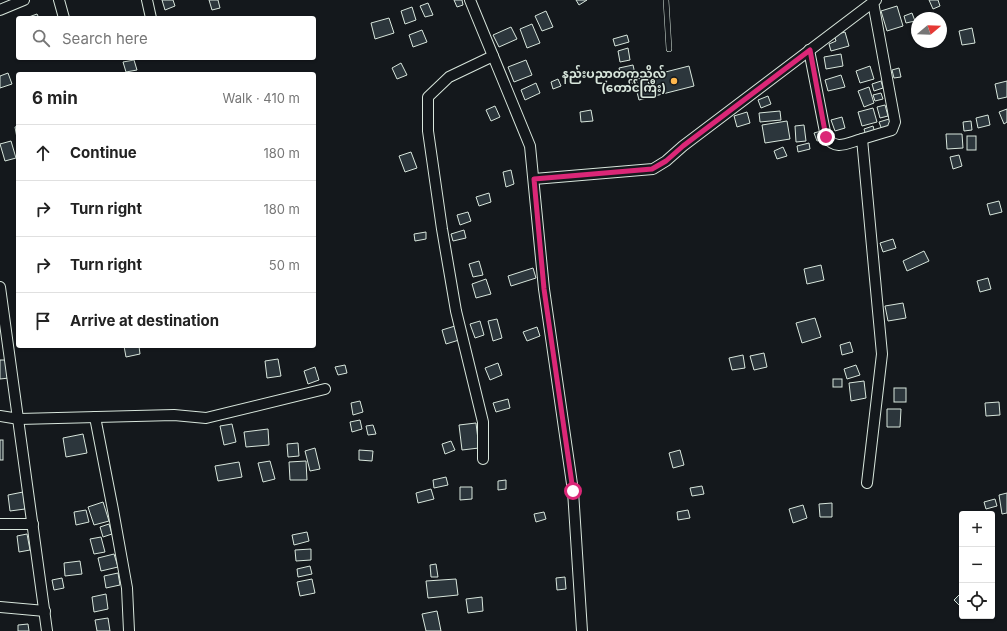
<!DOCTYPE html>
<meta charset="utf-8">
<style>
:root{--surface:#fff;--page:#f2f2f2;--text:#222;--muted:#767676;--line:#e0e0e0}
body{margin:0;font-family:Inter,"Noto Sans Myanmar",sans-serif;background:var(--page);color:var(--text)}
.controls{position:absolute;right:12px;bottom:12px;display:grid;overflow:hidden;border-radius:4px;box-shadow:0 1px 3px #0004}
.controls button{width:36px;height:36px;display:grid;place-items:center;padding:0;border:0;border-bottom:1px solid var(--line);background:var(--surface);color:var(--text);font:20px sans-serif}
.compass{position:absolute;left:911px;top:12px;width:36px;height:36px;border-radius:50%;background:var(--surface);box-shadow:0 1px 3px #0004;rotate:71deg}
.stop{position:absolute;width:12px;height:12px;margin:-9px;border:3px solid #db2777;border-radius:50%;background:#fff}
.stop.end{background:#db2777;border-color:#fff;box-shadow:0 1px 4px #0008}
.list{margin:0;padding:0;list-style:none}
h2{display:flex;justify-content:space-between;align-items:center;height:52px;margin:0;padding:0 16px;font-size:17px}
h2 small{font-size:13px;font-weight:400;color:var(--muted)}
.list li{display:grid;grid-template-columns:26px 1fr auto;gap:12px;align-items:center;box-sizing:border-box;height:56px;padding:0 16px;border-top:1px solid var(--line)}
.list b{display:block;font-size:15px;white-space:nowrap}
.list em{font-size:13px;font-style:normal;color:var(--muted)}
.icon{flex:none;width:22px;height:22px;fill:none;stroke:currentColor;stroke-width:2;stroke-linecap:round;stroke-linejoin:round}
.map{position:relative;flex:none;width:1007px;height:631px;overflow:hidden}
.search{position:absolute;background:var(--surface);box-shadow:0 1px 3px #0004;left:16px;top:16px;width:300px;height:44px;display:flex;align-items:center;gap:10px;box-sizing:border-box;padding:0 14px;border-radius:4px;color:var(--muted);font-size:15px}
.panel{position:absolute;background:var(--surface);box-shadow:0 1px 3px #0004;left:16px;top:72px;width:300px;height:276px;border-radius:4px}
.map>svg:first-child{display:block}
.building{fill:#2c363c;stroke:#d8e6dc}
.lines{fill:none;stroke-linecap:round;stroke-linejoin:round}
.lane-casing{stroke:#d8e6dc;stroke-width:6}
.street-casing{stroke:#d8e6dc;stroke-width:12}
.lane{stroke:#14181c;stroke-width:5}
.street{stroke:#14181c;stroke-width:10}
.route{stroke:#db2777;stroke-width:5}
.poi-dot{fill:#ffb74d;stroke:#14181c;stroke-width:1.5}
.labels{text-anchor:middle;stroke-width:3;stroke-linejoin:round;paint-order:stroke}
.poi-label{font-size:12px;font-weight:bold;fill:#d8e6dc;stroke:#14181c;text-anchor:end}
</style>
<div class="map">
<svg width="1007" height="631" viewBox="0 0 1007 631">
<rect width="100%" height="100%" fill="#14181c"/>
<!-- building -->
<g class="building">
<polygon points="162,0 173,0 175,6 165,10"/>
<polygon points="209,0 218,0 220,8 212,10"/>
<polygon points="454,0 462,0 463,5 457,7"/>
<polygon points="576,0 587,0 579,5"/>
<polygon points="929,0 938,0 940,6 933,9"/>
<polygon points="428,3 433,15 425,17 420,6"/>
<polygon points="897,6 903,26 887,31 881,11"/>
<polygon points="412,7 416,20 405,24 401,11"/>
<polygon points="546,11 553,27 542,31 535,16"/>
<polygon points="912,13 915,21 906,23 904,16"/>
<polygon points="37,14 39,18 26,18"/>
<polygon points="389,18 394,33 375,39 371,23"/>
<polygon points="532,24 540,43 527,48 520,29"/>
<polygon points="511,27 517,39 499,47 493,35"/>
<polygon points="972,28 975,43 962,45 959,31"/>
<polygon points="422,30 427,42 413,47 409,35"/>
<polygon points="845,32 849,46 831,51 829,44 836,41 834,35"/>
<polygon points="627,35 629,42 615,46 613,39"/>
<polygon points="628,48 630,60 620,62 618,51"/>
<polygon points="841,54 843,66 826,69 824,57"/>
<polygon points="134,60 137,70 126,72 123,62"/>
<polygon points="526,60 532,75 514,82 508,67"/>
<polygon points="401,63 407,75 397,79 392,68"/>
<polygon points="633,65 635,74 621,77 619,68"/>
<polygon points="689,66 694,86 639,100 634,80"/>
<polygon points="870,66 874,79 860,83 856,71"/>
<polygon points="899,68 901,77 894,78 892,70"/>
<polygon points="8,73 12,84 0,88 0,76"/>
<polygon points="841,75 845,87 828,91 825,80"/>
<polygon points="558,79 561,86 553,89 551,82"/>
<polygon points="881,81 883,88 874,91 872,84"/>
<polygon points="1007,81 1007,97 998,99 995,84"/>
<polygon points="536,83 540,93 525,100 521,90"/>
<polygon points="869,87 874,103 864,107 858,91"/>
<polygon points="881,93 883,99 875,101 873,95"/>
<polygon points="768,96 771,104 761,108 758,100"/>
<polygon points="885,105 888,116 880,118 877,107"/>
<polygon points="495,106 500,117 491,121 486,110"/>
<polygon points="873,108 877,122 862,126 858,112"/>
<polygon points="1007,109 1007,122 1004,124 999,112"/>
<polygon points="591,110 593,121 581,122 580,112"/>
<polygon points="780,111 781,120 760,122 759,113"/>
<polygon points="747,112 750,123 737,127 734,116"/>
<polygon points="988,115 990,125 978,128 976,118"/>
<polygon points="842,117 845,128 835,131 831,120"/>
<polygon points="889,119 891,127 882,130 879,122"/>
<polygon points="787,121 790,139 765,143 762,125"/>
<polygon points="971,121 972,130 964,131 963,122"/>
<polygon points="804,125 806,141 796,142 795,126"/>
<polygon points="18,126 18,138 17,138 15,127"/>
<polygon points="873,126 875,133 866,136 864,129"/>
<polygon points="821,131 824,139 817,141 814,133"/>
<polygon points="946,134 962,134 963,148 947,149"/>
<rect x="967" y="136" width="9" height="14"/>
<polygon points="11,141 16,158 5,161 0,144"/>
<polygon points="809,143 810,149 798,152 797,146"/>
<polygon points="783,147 787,156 777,159 774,151"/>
<polygon points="411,152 417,168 405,172 399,156"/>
<polygon points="959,155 962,166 953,169 950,157"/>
<polygon points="511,170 514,184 506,187 503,172"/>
<polygon points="489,193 491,202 479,206 476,197"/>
<polygon points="999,201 1002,212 990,215 987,204"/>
<polygon points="468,212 471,221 460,225 457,215"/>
<polygon points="464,230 466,238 453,241 451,234"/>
<polygon points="426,232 426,239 415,241 414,234"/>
<polygon points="893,239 896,248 883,252 880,243"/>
<polygon points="924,251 929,261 907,271 903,261"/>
<polygon points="479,261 483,275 473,277 469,264"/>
<polygon points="821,265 824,280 807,284 804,269"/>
<polygon points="533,268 536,278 511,286 508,276"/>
<polygon points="988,278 991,289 980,292 977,281"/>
<polygon points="486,279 491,294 476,298 472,284"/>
<polygon points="903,303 906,318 888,321 885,306"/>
<polygon points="815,318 821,337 802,343 796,323"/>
<polygon points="497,319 502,338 493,341 488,321"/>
<polygon points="480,321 484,335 475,338 470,324"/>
<polygon points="455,326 459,340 446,344 442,330"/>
<polygon points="537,327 540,336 527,341 523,332"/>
<polygon points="850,342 853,352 842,355 840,345"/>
<polygon points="124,346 139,346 140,354 126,357"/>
<polygon points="764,353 767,367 754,370 750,356"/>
<polygon points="743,355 745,368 732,370 729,358"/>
<polygon points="278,359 281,376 267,378 265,361"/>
<polygon points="0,360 7,360 9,378 0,379"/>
<polygon points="498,363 502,375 490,380 485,368"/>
<polygon points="345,365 347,373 338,375 335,367"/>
<polygon points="856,365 860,375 847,379 844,369"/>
<polygon points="315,367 319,380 308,384 304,371"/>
<rect x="833" y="379" width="9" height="8"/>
<polygon points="864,381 866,398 851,401 849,383"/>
<rect x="894" y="388" width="12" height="14"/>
<polygon points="508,399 510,408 496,412 493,403"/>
<polygon points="360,401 363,412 353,415 351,403"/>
<polygon points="999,402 1000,415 986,416 985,403"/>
<polygon points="887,409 901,409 900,427 887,427"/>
<polygon points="360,420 362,429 352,432 350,422"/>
<polygon points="476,423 479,448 462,450 459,425"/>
<polygon points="232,424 236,442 224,445 220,426"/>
<polygon points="373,425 376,434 368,435 366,426"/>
<polygon points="268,429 269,445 246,447 244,432"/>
<polygon points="83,434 87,453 66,457 63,438"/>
<rect x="0" y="440" width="3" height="20"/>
<polygon points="451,441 455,450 445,454 442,444"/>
<polygon points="298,443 299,456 288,457 287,444"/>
<polygon points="315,448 320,469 310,471 305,451"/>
<polygon points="359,450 373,451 372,461 359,460"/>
<polygon points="680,450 684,465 673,468 669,453"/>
<polygon points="270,461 275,479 263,482 258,463"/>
<polygon points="306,461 307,480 290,480 289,462"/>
<polygon points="239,462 242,477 218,481 215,466"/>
<polygon points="446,477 448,485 434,488 433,480"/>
<polygon points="506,480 506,489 498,490 498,481"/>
<polygon points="702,486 704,494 692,496 690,488"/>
<polygon points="460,487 472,487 472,499 460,500"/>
<polygon points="431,489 434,499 418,503 416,493"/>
<polygon points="23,492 25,509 10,511 8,495"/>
<polygon points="1007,493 1007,513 1002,514 999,495"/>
<polygon points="995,499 997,506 986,509 984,502"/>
<polygon points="103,502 109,521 94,525 88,507"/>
<polygon points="832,503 832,517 820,517 819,504"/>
<polygon points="803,505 807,518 793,523 789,509"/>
<polygon points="86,510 89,522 76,525 74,512"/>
<polygon points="688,510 690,518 678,520 677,512"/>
<polygon points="544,512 546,519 536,522 534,514"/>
<polygon points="109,524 112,534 103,537 100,527"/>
<polygon points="307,532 309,541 294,545 292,535"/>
<polygon points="27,534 30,550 19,552 17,536"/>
<polygon points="101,537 105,552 94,554 90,539"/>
<polygon points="311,549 311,560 296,561 295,550"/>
<polygon points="114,554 118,567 101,571 98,558"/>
<polygon points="80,561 82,574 65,576 64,563"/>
<polygon points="436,564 438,577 431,577 430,565"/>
<polygon points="310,566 312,574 298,577 297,569"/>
<polygon points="118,573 120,585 106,588 104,576"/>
<polygon points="565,577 566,589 557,590 556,578"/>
<polygon points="62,578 64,588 54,590 52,580"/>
<polygon points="312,579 315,593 300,596 297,582"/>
<polygon points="456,579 458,595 428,598 426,581"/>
<polygon points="962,592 962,608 954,600"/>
<polygon points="106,594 108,609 94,612 92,597"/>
<polygon points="482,597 483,611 468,613 466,599"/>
<polygon points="437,611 441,631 426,631 422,614"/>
<polygon points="108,618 110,631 97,631 95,620"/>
<polygon points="28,624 29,631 18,631 18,625"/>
</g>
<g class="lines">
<!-- lane casing -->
<g class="lane-casing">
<polyline id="lane" points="666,0 669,49"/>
</g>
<!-- street casing -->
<g class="street-casing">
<g id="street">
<polyline points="59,0 64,18"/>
<polyline points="147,0 151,18"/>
<polyline points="470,0 530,146 544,289 573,491 582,631"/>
<polyline points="0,10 24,0"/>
<path d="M809,50L826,137C836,151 847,143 862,139L882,354L867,483"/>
<polyline points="862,139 892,130 895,122 873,2"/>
<polyline points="534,179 653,169 666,161 683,146 876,0"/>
<polyline points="0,287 47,631"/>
<polyline points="0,416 19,419 174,415 206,418 325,389"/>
<polyline points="95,417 113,510 127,588 129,631"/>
<polyline points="483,459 483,422 456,311 442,229 428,131 428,97 449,77 493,56"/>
<polyline points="0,524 33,524"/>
<polyline points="0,607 45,611"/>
</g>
</g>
<!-- lane -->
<use href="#lane" class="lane"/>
<!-- street -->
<use href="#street" class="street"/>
</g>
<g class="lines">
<!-- route -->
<polyline class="route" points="573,491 544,289 534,179 652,169 666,161 683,146 810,50 826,137"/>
</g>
<!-- markers -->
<circle class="poi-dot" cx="674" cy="81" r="4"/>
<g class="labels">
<!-- poi labels -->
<g class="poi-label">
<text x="666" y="78">နည်းပညာတက္ကသိုလ်<tspan x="666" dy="14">(တောင်ကြီး)</tspan></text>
</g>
</g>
</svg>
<div class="controls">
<button>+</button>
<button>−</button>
<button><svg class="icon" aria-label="locate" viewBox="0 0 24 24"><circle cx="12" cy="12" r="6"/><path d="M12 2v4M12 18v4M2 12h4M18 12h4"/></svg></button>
</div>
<svg class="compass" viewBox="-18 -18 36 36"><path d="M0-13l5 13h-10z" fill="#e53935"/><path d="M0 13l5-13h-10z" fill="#767676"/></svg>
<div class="stop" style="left:573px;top:491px"></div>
<div class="stop end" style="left:826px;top:137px"></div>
<div class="search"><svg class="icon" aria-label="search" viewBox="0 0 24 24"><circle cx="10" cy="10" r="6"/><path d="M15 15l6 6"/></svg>Search here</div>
<section class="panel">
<h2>6 min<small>Walk · 410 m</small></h2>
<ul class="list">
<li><svg class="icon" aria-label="ahead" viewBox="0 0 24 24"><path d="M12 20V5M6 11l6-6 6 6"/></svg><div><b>Continue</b></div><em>180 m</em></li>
<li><svg class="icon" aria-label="right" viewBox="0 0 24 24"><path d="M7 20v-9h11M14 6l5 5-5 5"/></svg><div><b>Turn right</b></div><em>180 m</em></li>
<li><svg class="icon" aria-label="right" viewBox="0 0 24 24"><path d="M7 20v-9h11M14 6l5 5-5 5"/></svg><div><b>Turn right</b></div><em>50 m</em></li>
<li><svg class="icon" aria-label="arrive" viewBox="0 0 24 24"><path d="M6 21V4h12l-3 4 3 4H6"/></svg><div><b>Arrive at destination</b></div></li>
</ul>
</section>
</div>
